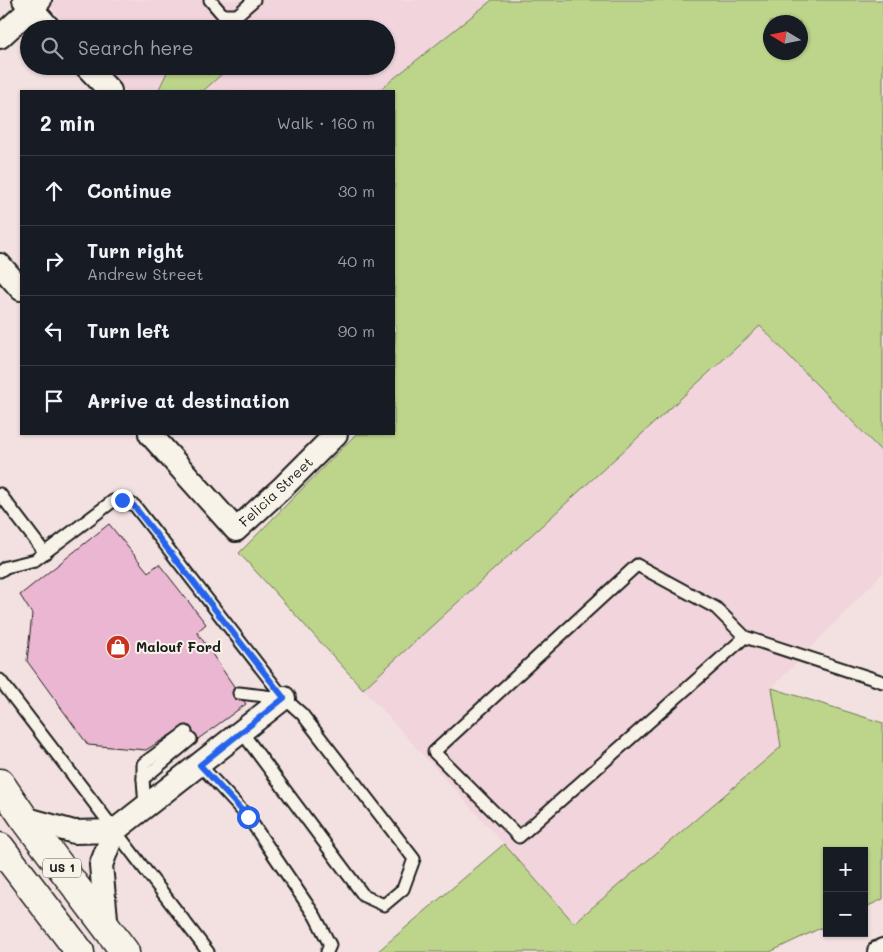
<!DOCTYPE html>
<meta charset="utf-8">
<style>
:root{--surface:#171b24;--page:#242831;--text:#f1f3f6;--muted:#9ea1a6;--line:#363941}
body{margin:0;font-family:Mali,sans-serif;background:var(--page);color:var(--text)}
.controls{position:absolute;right:15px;bottom:15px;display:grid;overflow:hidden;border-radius:0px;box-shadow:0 1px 4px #0004}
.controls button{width:45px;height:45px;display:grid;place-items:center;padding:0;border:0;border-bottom:1px solid var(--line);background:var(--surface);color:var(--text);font:25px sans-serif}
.compass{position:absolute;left:763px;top:15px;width:45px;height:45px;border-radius:50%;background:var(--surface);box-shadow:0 1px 4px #0004;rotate:280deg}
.stop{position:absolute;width:15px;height:15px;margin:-11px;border:4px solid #2563eb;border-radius:50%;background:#fff}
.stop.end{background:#2563eb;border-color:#fff;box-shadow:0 1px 5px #0008}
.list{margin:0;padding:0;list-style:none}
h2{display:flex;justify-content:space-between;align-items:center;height:65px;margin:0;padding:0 20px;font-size:21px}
h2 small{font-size:16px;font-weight:400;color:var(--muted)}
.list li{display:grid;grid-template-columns:32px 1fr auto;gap:15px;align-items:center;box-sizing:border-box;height:70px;padding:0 20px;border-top:1px solid var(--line)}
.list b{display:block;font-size:19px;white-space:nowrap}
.list p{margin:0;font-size:16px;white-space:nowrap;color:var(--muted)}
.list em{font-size:16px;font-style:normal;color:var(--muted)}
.icon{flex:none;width:28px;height:28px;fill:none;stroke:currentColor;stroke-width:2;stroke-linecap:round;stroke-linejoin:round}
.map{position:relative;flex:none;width:883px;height:952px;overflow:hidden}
.search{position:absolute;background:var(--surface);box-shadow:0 1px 4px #0004;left:20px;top:20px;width:375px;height:55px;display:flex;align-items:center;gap:12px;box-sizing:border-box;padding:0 18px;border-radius:28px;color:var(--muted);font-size:19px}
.panel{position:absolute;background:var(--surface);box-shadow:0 1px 4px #0004;left:20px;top:90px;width:375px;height:345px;border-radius:0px}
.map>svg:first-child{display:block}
.built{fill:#f1d4dc}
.green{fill:#bdd48b;stroke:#6c7854;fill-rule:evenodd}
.building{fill:#ebb6d1;stroke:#1c1c1c}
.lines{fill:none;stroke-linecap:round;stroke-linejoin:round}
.service-casing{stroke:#1c1c1c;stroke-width:15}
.minor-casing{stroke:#1c1c1c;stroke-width:26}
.trunk-casing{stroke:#1c1c1c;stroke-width:31}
.service{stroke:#f7f3e8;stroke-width:11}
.minor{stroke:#f7f3e8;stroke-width:22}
.trunk{stroke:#f7f3e8;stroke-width:28}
.route{stroke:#2563eb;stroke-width:6}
.labels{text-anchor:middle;stroke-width:4;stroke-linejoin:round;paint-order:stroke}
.shield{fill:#f7f3e8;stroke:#5e5c59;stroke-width:1}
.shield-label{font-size:12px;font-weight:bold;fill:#1c1c1c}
.street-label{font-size:14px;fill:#1c1c1c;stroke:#f7f3e8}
.poi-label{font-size:14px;font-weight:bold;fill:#1c1c1c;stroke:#f7f3e8;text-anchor:start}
</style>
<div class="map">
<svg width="883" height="952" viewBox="0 0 883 952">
<rect width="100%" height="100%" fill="#f3e1e1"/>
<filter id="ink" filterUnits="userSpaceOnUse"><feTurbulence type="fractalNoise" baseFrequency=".02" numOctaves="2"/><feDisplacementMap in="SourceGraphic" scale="10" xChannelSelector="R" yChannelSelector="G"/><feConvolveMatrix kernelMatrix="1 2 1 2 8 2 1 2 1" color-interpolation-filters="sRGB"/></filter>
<g filter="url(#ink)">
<!-- built -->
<g class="built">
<polygon points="45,0 492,0 378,91 203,91 231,66 386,66 386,29 196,29 191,25 188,29 70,29"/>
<polygon points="104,66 170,66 159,89 144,91 126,91"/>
<polygon points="760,326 883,453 883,573 772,688 781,747 574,923 504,844 363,689"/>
</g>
<!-- green -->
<g class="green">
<path d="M492,0H883V453L760,326L363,689L239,553L356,434H394V352L396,326L394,325V91H378ZM770,22H800V52H770Z"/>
<polygon points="170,66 231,66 203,91 160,91 159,89"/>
<polygon points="772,688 883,723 883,899 864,908 864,851 827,851 827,925 770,952 377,952 504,844 574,923 781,747"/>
</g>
<!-- building -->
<polygon class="building" points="109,524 148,572 159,564 206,624 197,632 246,704 194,742 183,727 146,750 88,745 27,661 32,614 20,595"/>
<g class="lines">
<!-- service casing -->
<g class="service-casing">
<g id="service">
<polyline points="210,0 223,15 237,15 254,0"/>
<polyline points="0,494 45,553"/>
<polyline points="0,571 6,567 35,560 113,501 123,500 135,506 284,698 302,714 414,859 403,889 384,905 364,896 241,731"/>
<polyline points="745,637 519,837 434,752 637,565 716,608 745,637 883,682"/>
<polyline points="0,680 208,952"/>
<polyline points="239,693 282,698"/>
<polyline points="200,765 248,817 315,916 330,945 327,952"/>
<polyline points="143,779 143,764 186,732"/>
<polyline points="145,807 143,779 191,739"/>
</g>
</g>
<!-- minor casing -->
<g class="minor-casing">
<g id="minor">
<polyline points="24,0 50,29"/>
<polyline points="0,37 40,0"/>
<polyline points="86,66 110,91"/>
<polyline points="0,265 21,289"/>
<polyline points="150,434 236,530 284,486 336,434"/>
<polyline points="24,818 74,832 114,831"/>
<polyline points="107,929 101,865 114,831 284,698"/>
<polyline points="879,952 883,950"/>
</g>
</g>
<!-- trunk casing -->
<g class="trunk-casing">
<g id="trunk">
<polyline points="0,783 24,818 125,952"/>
<polyline points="0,847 80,952"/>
</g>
</g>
<!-- service -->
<use href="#service" class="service"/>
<!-- minor -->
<use href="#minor" class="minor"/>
<!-- trunk -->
<use href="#trunk" class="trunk"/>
</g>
</g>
<g class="lines" filter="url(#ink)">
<!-- route -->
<polyline class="route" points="122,500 134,506 284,698 200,765 248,817"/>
</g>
<!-- icons -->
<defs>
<g id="shop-disc" transform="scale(1.25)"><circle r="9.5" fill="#c8321e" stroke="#f7f3e8"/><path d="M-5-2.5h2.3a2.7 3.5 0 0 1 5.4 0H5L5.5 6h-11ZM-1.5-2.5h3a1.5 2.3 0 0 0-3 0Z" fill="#fff"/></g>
</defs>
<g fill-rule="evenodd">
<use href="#shop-disc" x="118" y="647"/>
</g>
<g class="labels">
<!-- shield labels -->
<rect class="shield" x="43" y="858.5" width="38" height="19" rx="4"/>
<g class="shield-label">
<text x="62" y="872">US 1</text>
</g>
<!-- street labels -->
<g class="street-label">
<text transform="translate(276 492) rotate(-43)" y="5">Felicia Street</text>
</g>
<!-- poi labels -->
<g class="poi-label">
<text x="136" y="652">Malouf Ford</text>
</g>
</g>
</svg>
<div class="controls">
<button>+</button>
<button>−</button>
</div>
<svg class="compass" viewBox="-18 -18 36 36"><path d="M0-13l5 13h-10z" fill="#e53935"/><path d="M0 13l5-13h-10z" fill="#9ea1a6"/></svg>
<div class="stop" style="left:248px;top:817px"></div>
<div class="stop end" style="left:122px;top:500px"></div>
<div class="search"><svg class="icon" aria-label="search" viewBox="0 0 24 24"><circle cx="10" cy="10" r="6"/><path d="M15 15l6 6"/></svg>Search here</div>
<section class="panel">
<h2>2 min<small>Walk · 160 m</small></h2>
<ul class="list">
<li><svg class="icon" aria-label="ahead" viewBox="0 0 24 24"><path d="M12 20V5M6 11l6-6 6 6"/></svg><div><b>Continue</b></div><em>30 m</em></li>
<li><svg class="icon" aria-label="right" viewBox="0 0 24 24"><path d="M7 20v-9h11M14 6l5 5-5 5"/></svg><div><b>Turn right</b><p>Andrew Street</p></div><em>40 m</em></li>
<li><svg class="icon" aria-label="left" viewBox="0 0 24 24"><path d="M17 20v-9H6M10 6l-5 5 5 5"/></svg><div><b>Turn left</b></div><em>90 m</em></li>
<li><svg class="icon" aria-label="arrive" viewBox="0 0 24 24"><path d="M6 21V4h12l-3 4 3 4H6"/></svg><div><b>Arrive at destination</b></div></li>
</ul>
</section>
</div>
